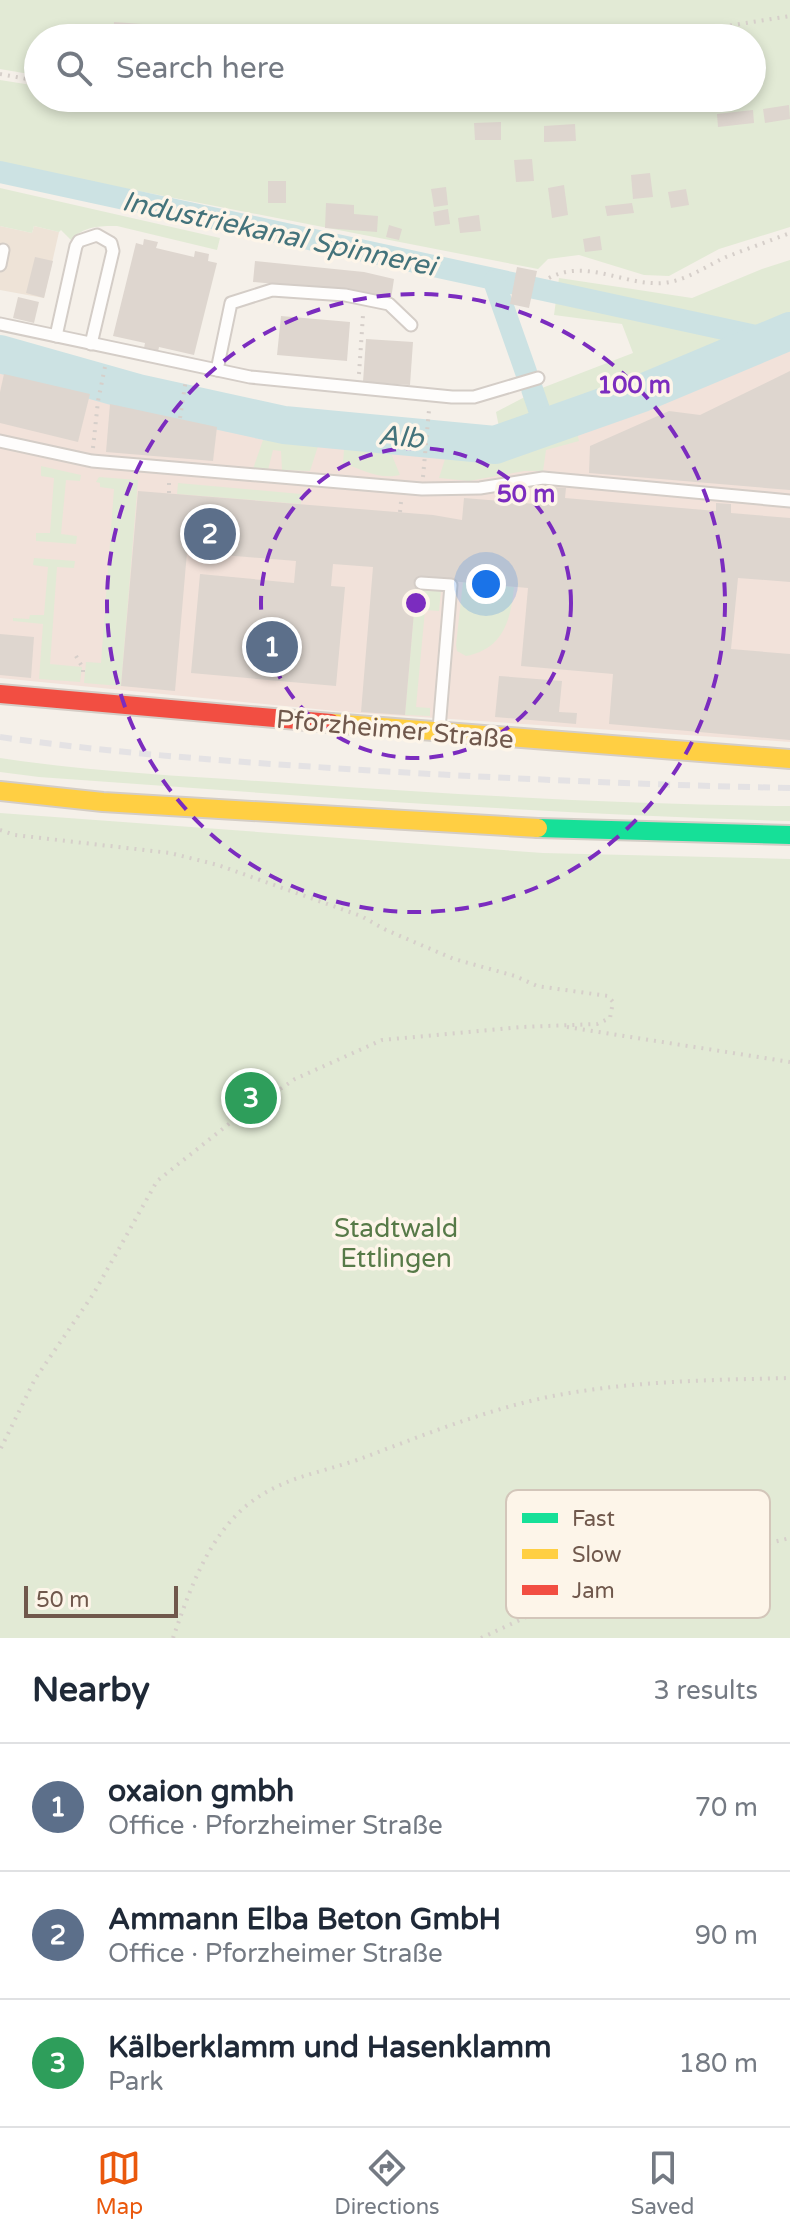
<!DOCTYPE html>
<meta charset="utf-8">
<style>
:root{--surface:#fff;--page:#f2f2f3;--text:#1f2937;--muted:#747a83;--line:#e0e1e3;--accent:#ea580c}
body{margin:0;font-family:"Varela Round",sans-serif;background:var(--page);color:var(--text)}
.scale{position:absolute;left:24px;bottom:20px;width:154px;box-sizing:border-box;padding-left:8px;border:4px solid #70584c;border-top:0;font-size:22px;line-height:28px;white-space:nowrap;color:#70584c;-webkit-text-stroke:6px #fdf5e9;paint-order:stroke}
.you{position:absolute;left:486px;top:584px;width:28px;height:28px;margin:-20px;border:6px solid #fff;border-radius:50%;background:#1a73e8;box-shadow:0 0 0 12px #1a73e833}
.badge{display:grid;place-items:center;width:52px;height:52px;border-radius:50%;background:var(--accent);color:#fff;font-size:26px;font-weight:700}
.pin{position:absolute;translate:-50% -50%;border:4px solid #fff;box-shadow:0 2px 8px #0006}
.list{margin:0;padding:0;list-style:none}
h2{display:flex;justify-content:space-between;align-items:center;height:104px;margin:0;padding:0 32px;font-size:34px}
h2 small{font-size:26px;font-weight:400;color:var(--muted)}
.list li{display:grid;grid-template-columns:52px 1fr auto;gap:24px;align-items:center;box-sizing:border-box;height:128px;padding:0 32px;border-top:2px solid var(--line)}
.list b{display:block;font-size:30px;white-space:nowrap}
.list p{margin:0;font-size:26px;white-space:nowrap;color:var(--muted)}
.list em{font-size:26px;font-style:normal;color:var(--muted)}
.icon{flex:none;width:44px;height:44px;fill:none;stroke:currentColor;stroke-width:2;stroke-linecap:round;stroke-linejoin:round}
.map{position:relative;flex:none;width:790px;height:1638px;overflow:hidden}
.search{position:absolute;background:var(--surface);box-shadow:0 4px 12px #0003;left:24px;right:24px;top:24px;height:88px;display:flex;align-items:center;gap:20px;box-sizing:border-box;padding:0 28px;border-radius:44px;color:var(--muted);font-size:30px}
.sheet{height:488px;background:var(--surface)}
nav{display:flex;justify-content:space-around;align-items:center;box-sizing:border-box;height:112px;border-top:2px solid var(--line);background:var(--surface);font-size:22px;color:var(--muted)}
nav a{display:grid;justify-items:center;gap:4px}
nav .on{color:var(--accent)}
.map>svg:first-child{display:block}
.residential{fill:#eee3d7}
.commercial{fill:#f2e2da}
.green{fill:#e2ead5}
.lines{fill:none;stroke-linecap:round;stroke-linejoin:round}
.canal{stroke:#cce2e3;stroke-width:22}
.river{stroke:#cce2e3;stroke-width:38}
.building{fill:#ded6cf}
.lane-casing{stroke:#d4cdc7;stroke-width:15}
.fast-casing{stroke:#d4cdc6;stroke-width:22}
.slow-casing{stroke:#d4cdc6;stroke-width:22}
.jam-casing{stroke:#d4cdc6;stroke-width:22}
.path{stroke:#d6cfca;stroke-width:4;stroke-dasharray:2 6;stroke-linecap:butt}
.lane{stroke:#fefdfc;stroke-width:11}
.fast{stroke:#16e098;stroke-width:18}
.slow{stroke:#ffcf43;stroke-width:18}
.jam{stroke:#f24e42;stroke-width:18}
.rail{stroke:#e4e2e4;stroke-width:6;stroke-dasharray:12 8;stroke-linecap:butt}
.ring{fill:none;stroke:#7b2cbf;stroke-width:4;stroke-dasharray:14 10}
.labels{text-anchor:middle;stroke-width:7;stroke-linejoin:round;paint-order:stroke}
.street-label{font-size:26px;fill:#70584c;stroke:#fdf5e9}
.park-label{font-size:26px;fill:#577a48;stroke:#fdf5e9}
.water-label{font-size:28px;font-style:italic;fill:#44737b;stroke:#fdf5e9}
.key{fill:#fdf5e9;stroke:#d3c6ba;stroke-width:2}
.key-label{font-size:22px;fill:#70584c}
.centre{fill:#7b2cbf;stroke:#fdf5e9;stroke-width:4}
.ring-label{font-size:24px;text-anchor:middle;font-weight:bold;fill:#7b2cbf;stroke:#fdf5e9;stroke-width:7;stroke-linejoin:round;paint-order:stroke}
</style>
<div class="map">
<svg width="790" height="1638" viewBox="0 0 790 1638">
<rect width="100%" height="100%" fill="#f5f0e9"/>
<!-- residential -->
<polygon class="residential" points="0,226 32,233 34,226 59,232 44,298 0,290"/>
<!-- commercial -->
<polygon class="commercial" points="790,346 790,742 346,712 0,678 0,370 90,390 263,440 450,459 500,460 543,446"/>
<!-- green -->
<g class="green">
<polygon points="0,0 790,0 790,227 719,249 669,276 644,275 579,255 548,259 538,269 0,164 0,80 38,86 38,98 752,98 752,38 38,38 38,75 35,75 0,69"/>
<path d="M0,188L220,238L217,250L117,226C99,226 84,226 71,240L61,230L59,232L34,226L32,233L0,226Z"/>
<polygon points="790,260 790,323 501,437 496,412 542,388 633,353 622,324 554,315 559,278 692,298 762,269"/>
<path d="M577,432L579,441L546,450L543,471H524L469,481L439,478L445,459C500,463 528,453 577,432Z"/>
<polygon points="263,440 318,446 310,471 282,470 281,451 273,450 268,470 253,469"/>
<path d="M344,449L391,453L400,475C378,480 364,470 343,463Z"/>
<polygon points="41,466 81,475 80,481 66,480 61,534 77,536 76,544 36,541 36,533 50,533 54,478 41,476"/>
<polygon points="99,477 138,480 121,686 84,683 86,662 101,663 114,489 100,487 100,483 96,482"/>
<polygon points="178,483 301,494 301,504 177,494"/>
<polygon points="34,558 75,561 74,568 57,567 50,664 82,667 80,682 39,679 43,624 13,621 13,618 29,619 30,615 44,615 48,567 33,565"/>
<path d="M463,582L514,587C511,620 503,649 466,656L457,651L456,645Z"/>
<polygon points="416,588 441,590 439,611 425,610 416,707 430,708 430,716 405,715"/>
<path d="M0,758C100,773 202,777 303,784C465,795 628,805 790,806V821C539,814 289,795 39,777L0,772Z"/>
<polygon points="0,813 543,853 790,859 790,1638 0,1638"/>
</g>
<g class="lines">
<!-- canal -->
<g class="canal">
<polyline points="0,172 770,339"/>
<polyline points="494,281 526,372"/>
<polyline points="532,389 545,427"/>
</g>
<!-- river -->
<polyline class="river" points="0,354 138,393 284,425 495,445 642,393 790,331"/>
</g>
<!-- building -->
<g class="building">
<polygon points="114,22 142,24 141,38 113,36"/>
<polygon points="789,105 790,119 765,123 763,109"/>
<polygon points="753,110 754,123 718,127 717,114"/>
<polygon points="501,122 501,140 475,140 474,123"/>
<polygon points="575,124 576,141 544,142 544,126"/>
<polygon points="532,159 534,181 516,182 514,160"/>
<polygon points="650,173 653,197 633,199 631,175"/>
<rect x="268" y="181" width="18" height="22"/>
<polygon points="564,185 568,215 552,218 548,188"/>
<polygon points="446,187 448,205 434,207 431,189"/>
<polygon points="686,189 689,205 671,208 668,192"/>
<polygon points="326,203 354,205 354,214 378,216 377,232 325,228"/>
<polygon points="632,203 634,213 607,216 605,206"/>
<polygon points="448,209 450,224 435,226 433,212"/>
<polygon points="479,215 481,231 460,233 458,218"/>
<polygon points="389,225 402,229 399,240 386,237"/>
<polygon points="600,236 602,250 585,252 583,239"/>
<polygon points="144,239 158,242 156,248 194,257 195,251 209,254 208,261 217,263 194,355 159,347 158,352 144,348 145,343 113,336 136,243 143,245"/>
<polygon points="35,257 53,261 44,298 26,293"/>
<polygon points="255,261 364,272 394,279 391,299 362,297 362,292 253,282"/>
<polygon points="517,267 537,271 529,308 510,304"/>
<polygon points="18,297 39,302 34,323 13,318"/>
<polygon points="281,316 350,322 347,361 277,355"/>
<polygon points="366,339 413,342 410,385 363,382"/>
<polygon points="790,371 790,490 589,473 590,446 669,411 700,415"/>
<polygon points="4,374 90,394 78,442 0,423 0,392"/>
<polygon points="110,404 217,427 213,461 106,452"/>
<polygon points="537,486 566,488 565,498 716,511 716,503 731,504 731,513 790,518 790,582 738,578 731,649 790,654 790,740 609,724 613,674 521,666 528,588 417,578 405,715 361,712 373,567 333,564 331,586 345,587 336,686 191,673 200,574 294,583 296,561 187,552 175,691 121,686 138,491 433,515 462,520 464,498 536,504"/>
<polygon points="0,634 34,637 31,678 0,675"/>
<polygon points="499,676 562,681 559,712 577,713 576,724 495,717"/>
</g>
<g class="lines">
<!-- lane casing -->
<g class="lane-casing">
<g id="lane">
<polyline points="0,265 3,250"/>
<polyline points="0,324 250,377 452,397 474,397 538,378"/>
<polyline points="56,336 76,246 79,241 97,235 111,243 113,251 91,344"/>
<polyline points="217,370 231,303 272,290 345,295 389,304 411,325"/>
<polyline points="0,441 92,461 422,489 480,488 543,478 790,501"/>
<polyline points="421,583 451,585 439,729"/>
</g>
</g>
<!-- fast casing -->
<g class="fast-casing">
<polyline id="fast" points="538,828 790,835"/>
</g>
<!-- slow casing -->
<g class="slow-casing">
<g id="slow">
<polyline points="331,723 790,759"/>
<polyline points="0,791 103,802 538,828"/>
</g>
</g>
<!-- jam casing -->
<g class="jam-casing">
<polyline id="jam" points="0,694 331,723"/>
</g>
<!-- path -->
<g class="path">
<polyline points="651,38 790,16"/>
<polyline points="0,74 38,81"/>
<path d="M549,278C587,258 624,286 663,283C686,281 706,266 726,257C747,249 769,241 790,233"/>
<polyline points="359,374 363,315"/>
<polyline points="180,418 186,379"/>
<polyline points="93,448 98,401 106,362"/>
<polyline points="423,477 429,410"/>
<polyline points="169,493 169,483"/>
<polyline points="400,512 401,502"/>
<polyline points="76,656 83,668 83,676"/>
<polyline points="0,830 15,835 170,853 218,865 361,916 386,930 454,959 515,976 537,986 608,996 613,1002 610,1018 597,1024 522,1027 382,1040 295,1079 230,1123 157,1181 94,1293 35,1379 0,1450"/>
<polyline points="567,1027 790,1062"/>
<path d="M173,1638C189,1592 207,1539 246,1506C280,1478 316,1474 357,1460C419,1437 482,1411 548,1397C627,1381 709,1380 790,1378"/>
<polyline points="481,1638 552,1605 642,1574 790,1538"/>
</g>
<!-- lane -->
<use href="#lane" class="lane"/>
<!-- fast -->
<use href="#fast" class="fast"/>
<!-- slow -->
<use href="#slow" class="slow"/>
<!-- jam -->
<use href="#jam" class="jam"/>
<!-- rail -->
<path class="rail" d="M0,737C126,755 253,763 379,771C516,779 653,785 790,788"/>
</g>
<!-- distance rings -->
<g class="ring">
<circle cx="416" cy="603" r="155"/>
<circle cx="416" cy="603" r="309"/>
</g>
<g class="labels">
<!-- street labels -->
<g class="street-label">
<text transform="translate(395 729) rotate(5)" y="9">Pforzheimer Straße</text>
</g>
<!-- park labels -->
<g class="park-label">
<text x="396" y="1237">Stadtwald<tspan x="396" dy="30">Ettlingen</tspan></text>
</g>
<!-- water labels -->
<g class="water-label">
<text transform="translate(279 233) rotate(12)" y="10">Industriekanal Spinnerei</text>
<text transform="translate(401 436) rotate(5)" y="10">Alb</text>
</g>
</g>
<!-- legend -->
<rect x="506" y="1490" width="264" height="128" rx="12" class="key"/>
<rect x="522" y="1513" width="36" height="10" fill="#16e098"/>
<rect x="522" y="1549" width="36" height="10" fill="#ffcf43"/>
<rect x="522" y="1585" width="36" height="10" fill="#f24e42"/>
<g class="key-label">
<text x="572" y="1526">Fast</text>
<text x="572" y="1562">Slow</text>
<text x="572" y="1598">Jam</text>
</g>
<circle cx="416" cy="603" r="12" class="centre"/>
<g class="ring-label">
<text x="634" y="393">100 m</text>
<text x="526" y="502">50 m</text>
</g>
</svg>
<div class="scale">50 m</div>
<div class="you"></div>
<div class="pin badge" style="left:272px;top:647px;background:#5c6f8a">1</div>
<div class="pin badge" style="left:210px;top:534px;background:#5c6f8a">2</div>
<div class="pin badge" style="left:251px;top:1098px;background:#2e9e5b">3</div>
<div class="search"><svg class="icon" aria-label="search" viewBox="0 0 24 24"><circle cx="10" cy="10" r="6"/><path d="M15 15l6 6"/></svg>Search here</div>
</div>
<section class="sheet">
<h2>Nearby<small>3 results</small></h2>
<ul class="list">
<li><span class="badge" style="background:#5c6f8a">1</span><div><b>oxaion gmbh</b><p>Office · Pforzheimer Straße</p></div><em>70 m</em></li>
<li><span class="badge" style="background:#5c6f8a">2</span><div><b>Ammann Elba Beton GmbH</b><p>Office · Pforzheimer Straße</p></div><em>90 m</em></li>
<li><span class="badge" style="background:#2e9e5b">3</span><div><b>Kälberklamm und Hasenklamm</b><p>Park</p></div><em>180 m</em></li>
</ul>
</section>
<nav>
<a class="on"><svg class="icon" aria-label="map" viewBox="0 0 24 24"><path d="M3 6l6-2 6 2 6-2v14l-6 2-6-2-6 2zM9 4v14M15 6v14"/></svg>Map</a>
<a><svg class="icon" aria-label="directions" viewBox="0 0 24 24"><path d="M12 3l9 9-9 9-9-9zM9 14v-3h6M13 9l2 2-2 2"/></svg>Directions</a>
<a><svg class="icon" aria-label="saved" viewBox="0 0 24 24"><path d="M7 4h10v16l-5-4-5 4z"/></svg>Saved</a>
</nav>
